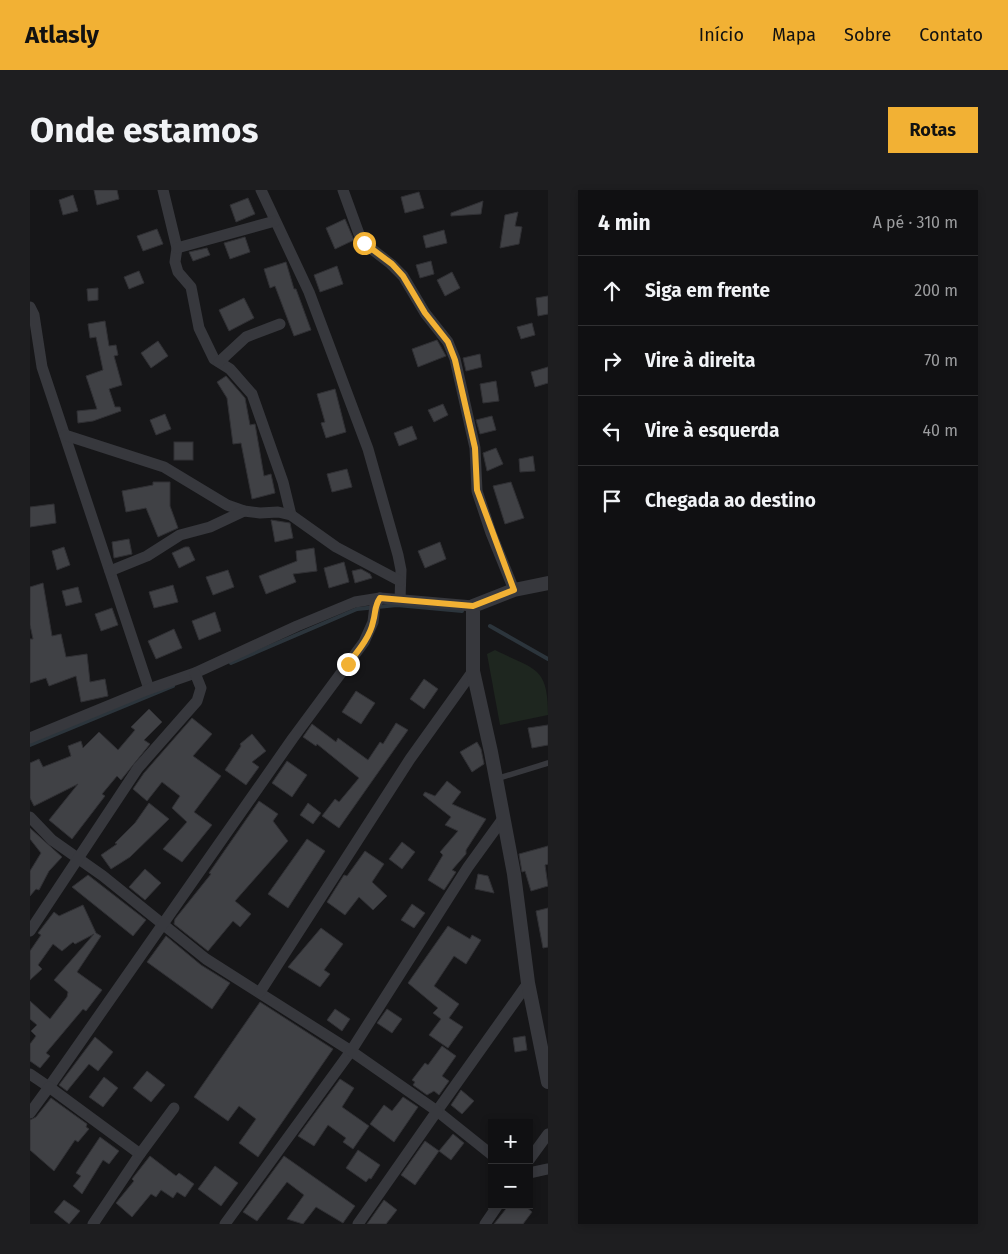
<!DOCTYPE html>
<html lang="pt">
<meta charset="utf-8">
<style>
:root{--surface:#101012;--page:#1e1e20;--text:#f1f3f6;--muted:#9c9d9f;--line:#303032;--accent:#f2b134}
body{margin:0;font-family:"Fira Sans",sans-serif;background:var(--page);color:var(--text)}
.controls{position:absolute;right:15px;bottom:15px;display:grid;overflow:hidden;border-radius:0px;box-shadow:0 2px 8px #0003}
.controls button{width:45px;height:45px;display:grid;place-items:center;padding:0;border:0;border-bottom:1px solid var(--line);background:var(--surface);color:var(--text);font:25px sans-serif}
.stop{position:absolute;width:15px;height:15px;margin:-11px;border:4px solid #f2b134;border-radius:50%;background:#fff}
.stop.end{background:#f2b134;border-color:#fff;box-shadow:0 1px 5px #0008}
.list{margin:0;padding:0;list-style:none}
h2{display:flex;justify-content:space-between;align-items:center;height:65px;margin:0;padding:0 20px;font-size:21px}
h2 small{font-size:16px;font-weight:400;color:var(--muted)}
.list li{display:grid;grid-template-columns:32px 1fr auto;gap:15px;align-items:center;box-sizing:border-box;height:70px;padding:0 20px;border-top:1px solid var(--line)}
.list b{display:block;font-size:19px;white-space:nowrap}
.list em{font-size:16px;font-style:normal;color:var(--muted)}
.icon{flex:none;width:28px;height:28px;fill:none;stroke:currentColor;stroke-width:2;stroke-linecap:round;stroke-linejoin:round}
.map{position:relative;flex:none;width:518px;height:1034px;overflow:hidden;border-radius:0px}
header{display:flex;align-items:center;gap:30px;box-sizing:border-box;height:70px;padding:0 25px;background:var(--accent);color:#111}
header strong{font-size:24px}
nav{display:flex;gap:28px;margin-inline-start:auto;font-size:18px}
.intro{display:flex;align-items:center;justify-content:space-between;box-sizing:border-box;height:120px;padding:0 30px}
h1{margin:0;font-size:35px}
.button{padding:12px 22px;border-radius:0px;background:var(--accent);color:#111;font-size:18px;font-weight:700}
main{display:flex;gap:30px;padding:0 30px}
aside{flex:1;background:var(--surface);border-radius:0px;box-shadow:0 2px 8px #0003}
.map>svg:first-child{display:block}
.green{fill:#1e261f}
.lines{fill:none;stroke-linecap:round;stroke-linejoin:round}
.stream{stroke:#2c353c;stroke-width:4}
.building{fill:#404145;stroke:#303034}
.service{stroke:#37383d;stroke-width:5.5}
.minor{stroke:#37383d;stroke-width:11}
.tertiary{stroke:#37383d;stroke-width:14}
.route{stroke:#f2b134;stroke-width:6}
</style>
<header>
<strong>Atlasly</strong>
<nav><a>Início</a><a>Mapa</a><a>Sobre</a><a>Contato</a></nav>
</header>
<div class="intro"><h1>Onde estamos</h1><a class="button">Rotas</a></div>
<main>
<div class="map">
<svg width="518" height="1034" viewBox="0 0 518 1034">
<rect width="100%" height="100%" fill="#161618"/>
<!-- green -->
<path class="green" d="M465,460C505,480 518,476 518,525L470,535L457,464Z"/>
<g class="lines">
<!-- stream -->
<g class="stream">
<polyline points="460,436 518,469"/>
<polyline points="201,473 327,419 367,415 432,421"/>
<polyline points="0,555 143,496"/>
</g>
</g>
<!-- building -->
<g class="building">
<polygon points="64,0 87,0 89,9 67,15"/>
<polygon points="389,2 394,18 375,23 371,7"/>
<polygon points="43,5 48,21 33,25 29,10"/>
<polygon points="218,8 225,24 206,32 200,15"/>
<polygon points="453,11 451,24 421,26 421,23"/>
<polygon points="488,22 485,36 492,37 489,54 470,58 475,25"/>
<polygon points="315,29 324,50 305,59 296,38"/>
<polygon points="127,39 133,54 113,61 107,46"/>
<polygon points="414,40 417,53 396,58 393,46"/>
<polygon points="215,47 220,62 200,69 194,53"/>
<polygon points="177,58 180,65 163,71 159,62"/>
<polygon points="401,71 404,84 390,88 386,75"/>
<polygon points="256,72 264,99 266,99 281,140 264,146 245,96 240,98 234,79"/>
<polygon points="307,76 313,94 290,102 284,85"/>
<polygon points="109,81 114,93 99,99 94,87"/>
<polygon points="422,82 430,98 415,106 407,90"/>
<polygon points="68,98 68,110 58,111 57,99"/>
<polygon points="518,106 518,124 508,126 506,108"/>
<polygon points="214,108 224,128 199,141 189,120"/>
<polygon points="75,131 79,156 86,155 88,165 84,166 92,195 79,199 85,217 90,217 91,221 63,231 48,233 47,221 67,219 56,186 73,180 66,147 60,148 58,134"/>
<polygon points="502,133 505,145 491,149 487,137"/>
<polygon points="407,150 416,166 388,177 382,159"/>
<polygon points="128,151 138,166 121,178 111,163"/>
<polygon points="450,164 452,177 436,181 433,168"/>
<polygon points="518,177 518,193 505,197 501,182"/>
<polygon points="196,186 215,208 220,235 225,234 234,286 241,284 245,303 222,309 211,253 203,254 197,208 187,192"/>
<polygon points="466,191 469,211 453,213 450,194"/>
<polygon points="305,199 316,242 296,248 291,233 295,232 287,204"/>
<polygon points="413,214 418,225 404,232 398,220"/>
<polygon points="135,224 141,239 126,245 120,230"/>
<polygon points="462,226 466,240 450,244 446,230"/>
<polygon points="382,236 387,249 369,256 364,243"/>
<rect x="144" y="252" width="19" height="18"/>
<polygon points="466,258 473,274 457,281 453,263"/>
<polygon points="503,266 505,281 490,282 489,269"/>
<polygon points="317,279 322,297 302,302 297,284"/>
<polygon points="123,292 140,292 140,316 148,338 128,347 116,318 96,322 92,301 123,295"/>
<polygon points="481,292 494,328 475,334 463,296"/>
<polygon points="24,314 26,333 0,337 0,317"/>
<polygon points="241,330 260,333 263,348 245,352"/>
<polygon points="99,349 102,364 84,368 82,352"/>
<polygon points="410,352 416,369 395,378 388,361"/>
<polygon points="34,357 40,375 27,380 22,361"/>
<polygon points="155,357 159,357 165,370 149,378 142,363"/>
<polygon points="284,358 287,381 263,384 266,392 236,404 229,386 267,371 266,361"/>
<polygon points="314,372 319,392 299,398 294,378"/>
<polygon points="331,379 340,384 342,388 325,393 322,381"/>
<polygon points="198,380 204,397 183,405 176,387"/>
<polygon points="13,393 22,446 31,444 36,467 57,464 60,492 75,489 78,506 51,512 46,486 19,496 16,488 0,493 0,449 3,449 0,435 0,397"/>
<polygon points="143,395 148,412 124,418 119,402"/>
<polygon points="48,397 52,412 36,416 32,401"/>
<polygon points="82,418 88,435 71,441 65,424"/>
<polygon points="185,422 191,441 169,450 162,431"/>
<polygon points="144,439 152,458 126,469 118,451"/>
<polygon points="394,489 408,499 394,519 380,509"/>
<polygon points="326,501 345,513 331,534 312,522"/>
<polygon points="119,519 132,532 114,550 120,554 91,590 87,586 72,604 75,606 42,649 19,630 48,594 4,616 0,608 0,573 9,569 13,577 41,566 38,556 51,551 53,558 69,542 88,560 105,540 101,537"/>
<polygon points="162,528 182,544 163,566 191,586 164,622 182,635 152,672 133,659 157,632 142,618 150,606 132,592 117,611 103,599 114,583"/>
<polygon points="366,533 378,540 309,638 292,626 305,609 309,612 329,588 287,554 286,556 273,547 282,534 306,552 308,548 338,570 350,552 353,554"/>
<polygon points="518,535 518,555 502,558 498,538"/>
<polygon points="222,544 236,561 222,572 229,577 216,595 195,580 211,556 210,554"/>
<polygon points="447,552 451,559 454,574 442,582 430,562"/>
<polygon points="257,571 277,585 262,607 242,593"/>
<polygon points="417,591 431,602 422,614 456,629 436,660 436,664 422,680 426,682 414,700 398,690 413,665 410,662 428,641 415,635 421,627 393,605 395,602 405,606"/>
<polygon points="229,611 248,624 243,631 258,651 205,711 221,724 210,737 203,731 178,761 144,734 145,729 181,684 179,683"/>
<polygon points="119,613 139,629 100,667 81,679 71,665 87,654 85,653 105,633"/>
<polygon points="278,613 291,623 283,634 270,625"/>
<polygon points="0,638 32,667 19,681 9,700 6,699 0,706 0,681 11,663 0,649"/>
<polygon points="277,649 295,661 258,718 238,704"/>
<polygon points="372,652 385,662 372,679 359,669"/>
<polygon points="518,656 518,674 515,675 518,696 501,701 495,681 492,682 489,664"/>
<polygon points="335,661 354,674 342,692 357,706 343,720 329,707 315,725 297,712 314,685 317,686"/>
<polygon points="115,679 131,693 115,710 99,697"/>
<polygon points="448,684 458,686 464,703 445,699"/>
<polygon points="58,685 116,730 103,746 42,697"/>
<polygon points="382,714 395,723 384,738 371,730"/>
<polygon points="53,715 66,743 71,746 47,782 72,800 56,821 53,819 16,863 20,866 10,878 0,871 0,854 6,846 1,841 7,835 0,829 0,811 20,829 37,807 38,802 24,790 64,744 45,754 43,752 32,761 23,754 8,775 12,779 0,790 0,761 11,745 8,743 24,722 29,726"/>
<polygon points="518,718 518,757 513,758 506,721"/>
<polygon points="418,736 440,749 442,745 451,750 436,774 424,766 404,796 429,814 419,828 433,837 418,858 399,845 411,829 403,823 408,818 378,793"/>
<polygon points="291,738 313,754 294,780 300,784 290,797 258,777"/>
<polygon points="136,746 171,775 200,793 182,819 117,772"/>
<polygon points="230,812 303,859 228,967 209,953 226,929 209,916 198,931 164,907"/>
<polygon points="305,819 320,829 312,841 297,830"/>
<polygon points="357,819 372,829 362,843 347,833"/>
<polygon points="495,846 497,860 485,862 483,848"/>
<polygon points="65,847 83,862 68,881 59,874 37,901 29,895"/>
<polygon points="412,856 426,866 412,886 419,891 409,905 404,901 397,905 383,895 385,892 382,890 395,873 398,875"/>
<polygon points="117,881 135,895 121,912 103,898"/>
<polygon points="74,887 88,898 73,917 59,907"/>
<polygon points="310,889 324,898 312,917 339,936 323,959 313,952 316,948 298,935 284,956 268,946"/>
<polygon points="431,900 444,911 432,924 421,915"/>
<polygon points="373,907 388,917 364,952 340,934 354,915 362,921"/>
<polygon points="21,908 57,934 56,937 59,939 48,952 45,950 24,981 0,960 0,930 6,927"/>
<polygon points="423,944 434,953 421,970 409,961"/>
<polygon points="70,947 89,961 79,974 73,970 52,1004 43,996 51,986 46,983"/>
<polygon points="395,951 409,961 385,995 371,985"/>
<polygon points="328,960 350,975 341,989 339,988 336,992 316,978"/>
<polygon points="120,966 146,986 149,983 164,994 155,1007 147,1002 143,1008 131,1000 126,1007 121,1004 102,1027 86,1013 104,991 102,989"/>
<polygon points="254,966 325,1016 313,1033 286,1017 273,1034 257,1029 274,1005 257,992 227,1031 213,1022"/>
<polygon points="185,976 208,993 191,1016 168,999"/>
<polygon points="34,1010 50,1021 39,1034 24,1022"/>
<polygon points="354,1010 367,1020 356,1034 337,1034"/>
<polygon points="479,1015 494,1015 502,1022 493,1034 464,1034"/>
</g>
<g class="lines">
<!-- service -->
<polyline class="service" points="466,589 518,573"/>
<!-- minor -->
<g class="minor">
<polyline points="133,0 147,58 145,72 148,82 161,97 169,138 184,169 200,179 222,204 253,292 261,325"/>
<polyline points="231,0 279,102 338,259 368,365 371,380 370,410"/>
<polyline points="313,0 329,44 334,53 361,74 373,86 395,123 418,152 425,169 445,258 447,301 461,343 484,400"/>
<polyline points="147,58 245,31"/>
<polyline points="0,117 4,125 12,177 119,499"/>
<polyline points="189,172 216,147 250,134"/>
<polyline points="35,245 134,277 197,315 214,321 230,323 248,322 261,325 306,357 370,391"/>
<polyline points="80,381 117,366 150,345 180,337 214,321"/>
<polyline points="0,548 119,499 165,483 267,436 325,412 350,408 443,416"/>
<polyline points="0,627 22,650 73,686 176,769 321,861 195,1034"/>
<polyline points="0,741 108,578 167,511 171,498 165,483"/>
<polyline points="230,802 380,569 443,481"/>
<polyline points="0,884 19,897 263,548 334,452 343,432 345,415 350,408"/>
<polyline points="0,923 19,897 110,964 63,1034"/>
<polyline points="110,964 144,918"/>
<polyline points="462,965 407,921 498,793"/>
<polyline points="499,970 518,944"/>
<polyline points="499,983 518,979"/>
<polyline points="328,1034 407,921 321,861 438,677 472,630"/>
<polyline points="455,1034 468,1015"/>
</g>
<!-- tertiary -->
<polyline class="tertiary" points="518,393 484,400 443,416 443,481 461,562 484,684 498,793 518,892"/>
</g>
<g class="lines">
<!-- route -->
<path class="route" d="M318,474C328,461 340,447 343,432C346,422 344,417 350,408L443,416L484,400L447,300L445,258L425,170L418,152L395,123L373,86L362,74L334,53"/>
</g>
</svg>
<div class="controls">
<button>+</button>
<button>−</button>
</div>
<div class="stop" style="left:334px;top:53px"></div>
<div class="stop end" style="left:318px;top:474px"></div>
</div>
<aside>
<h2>4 min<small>A pé · 310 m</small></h2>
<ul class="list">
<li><svg class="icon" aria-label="ahead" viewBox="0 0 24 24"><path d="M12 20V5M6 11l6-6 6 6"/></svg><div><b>Siga em frente</b></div><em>200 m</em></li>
<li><svg class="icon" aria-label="right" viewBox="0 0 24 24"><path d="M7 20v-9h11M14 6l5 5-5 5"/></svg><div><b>Vire à direita</b></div><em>70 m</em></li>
<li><svg class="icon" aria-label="left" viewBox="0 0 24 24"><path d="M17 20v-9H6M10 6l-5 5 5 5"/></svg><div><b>Vire à esquerda</b></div><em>40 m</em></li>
<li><svg class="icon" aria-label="arrive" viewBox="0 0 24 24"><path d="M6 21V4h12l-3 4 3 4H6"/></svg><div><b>Chegada ao destino</b></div></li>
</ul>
</aside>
</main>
